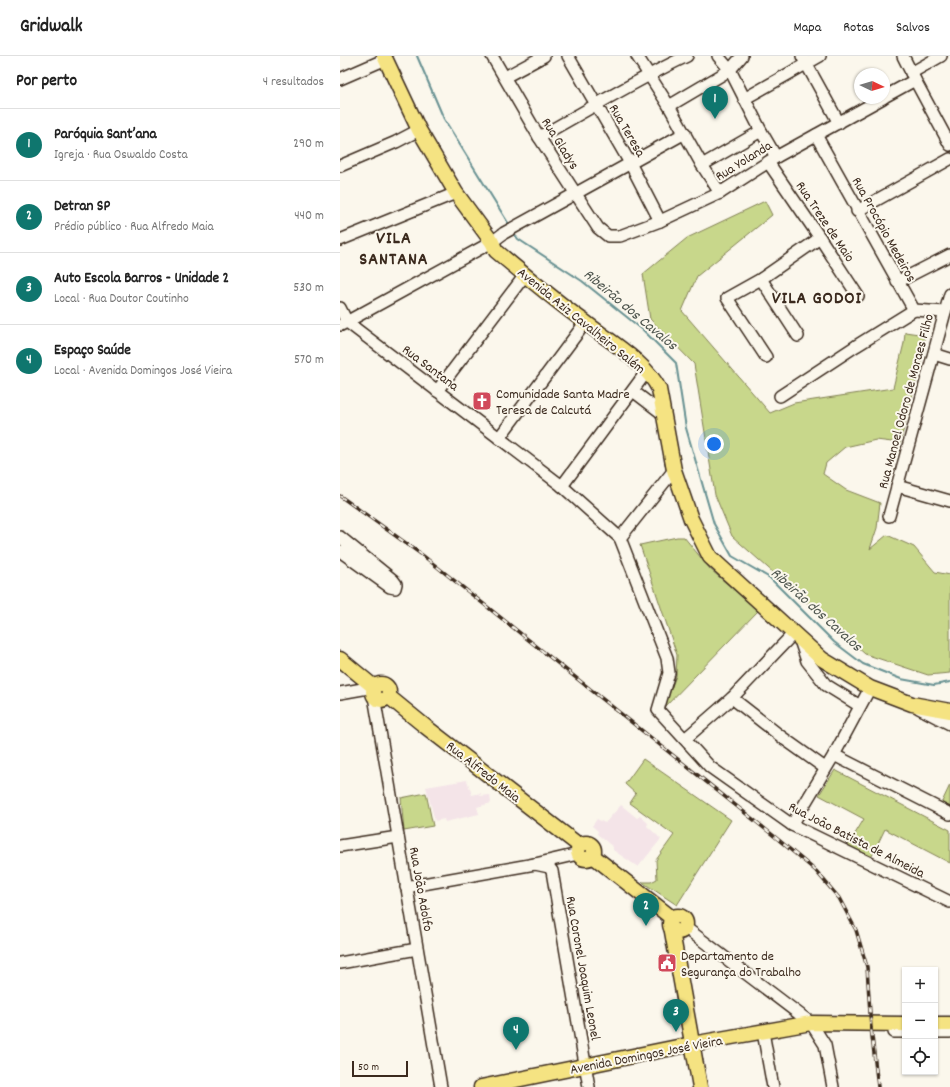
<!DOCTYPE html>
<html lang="pt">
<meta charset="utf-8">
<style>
:root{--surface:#fff;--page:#f2f2f2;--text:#222;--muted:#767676;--line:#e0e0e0;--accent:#0f766e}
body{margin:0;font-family:Dekko,sans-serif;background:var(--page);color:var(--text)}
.controls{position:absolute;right:12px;bottom:12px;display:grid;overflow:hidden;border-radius:0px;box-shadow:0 1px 3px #0004}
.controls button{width:36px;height:36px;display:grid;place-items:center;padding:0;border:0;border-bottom:1px solid var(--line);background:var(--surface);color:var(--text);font:20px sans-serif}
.compass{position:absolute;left:514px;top:12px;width:36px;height:36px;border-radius:50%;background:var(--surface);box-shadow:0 1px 3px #0004;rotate:94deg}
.scale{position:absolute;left:12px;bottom:10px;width:56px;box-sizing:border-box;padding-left:4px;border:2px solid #3b2a1e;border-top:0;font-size:11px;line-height:14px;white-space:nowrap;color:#3b2a1e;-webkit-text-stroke:3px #fbf7ec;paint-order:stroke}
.you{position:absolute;left:374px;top:388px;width:14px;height:14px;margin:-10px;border:3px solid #fff;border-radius:50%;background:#1a73e8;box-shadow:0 0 0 6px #1a73e833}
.badge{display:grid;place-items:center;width:26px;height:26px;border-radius:50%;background:var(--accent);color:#fff;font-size:13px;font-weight:700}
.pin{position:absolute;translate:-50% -33px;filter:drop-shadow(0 1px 2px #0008)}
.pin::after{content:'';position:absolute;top:21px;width:14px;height:12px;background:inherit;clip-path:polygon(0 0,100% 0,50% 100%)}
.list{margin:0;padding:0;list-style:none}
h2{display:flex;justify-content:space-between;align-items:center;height:52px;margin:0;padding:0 16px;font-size:17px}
h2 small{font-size:13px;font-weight:400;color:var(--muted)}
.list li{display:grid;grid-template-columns:26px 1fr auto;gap:12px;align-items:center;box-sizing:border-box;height:72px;padding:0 16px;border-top:1px solid var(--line)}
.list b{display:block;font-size:15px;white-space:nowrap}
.list p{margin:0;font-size:13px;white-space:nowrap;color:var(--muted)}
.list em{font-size:13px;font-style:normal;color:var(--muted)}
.icon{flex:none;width:22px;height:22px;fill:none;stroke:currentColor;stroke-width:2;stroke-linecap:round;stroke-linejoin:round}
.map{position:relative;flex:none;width:610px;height:1031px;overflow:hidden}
header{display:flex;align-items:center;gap:24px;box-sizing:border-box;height:56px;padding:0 20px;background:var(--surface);border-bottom:1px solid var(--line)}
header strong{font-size:19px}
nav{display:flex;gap:22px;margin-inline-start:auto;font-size:14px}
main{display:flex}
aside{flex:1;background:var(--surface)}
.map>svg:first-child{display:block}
.built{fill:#f4e4e8}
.green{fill:#c8d78b;stroke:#828054}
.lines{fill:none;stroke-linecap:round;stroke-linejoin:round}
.stream{stroke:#679192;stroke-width:2}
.minor-casing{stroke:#3b2a1e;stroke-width:14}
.major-casing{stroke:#3b2a1e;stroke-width:17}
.minor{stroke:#fbf7ec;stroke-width:11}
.major{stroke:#f5e382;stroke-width:14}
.rail-casing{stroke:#3b2a1e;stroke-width:3.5}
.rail{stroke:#fbf7ec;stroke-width:2;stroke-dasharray:6;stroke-linecap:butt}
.labels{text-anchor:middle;stroke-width:4;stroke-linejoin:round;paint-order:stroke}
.street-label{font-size:14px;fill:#3b2a1e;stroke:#fbf7ec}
.poi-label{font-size:14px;fill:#3b2a1e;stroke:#fbf7ec;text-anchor:start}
.water-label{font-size:15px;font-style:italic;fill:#4e554e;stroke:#fbf7ec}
.district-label{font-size:18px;font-weight:bold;letter-spacing:1px;fill:#3b2a1e;stroke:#fbf7ec}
</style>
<header>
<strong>Gridwalk</strong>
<nav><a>Mapa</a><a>Rotas</a><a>Salvos</a></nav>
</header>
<main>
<aside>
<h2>Por perto<small>4 resultados</small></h2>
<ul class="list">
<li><span class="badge">1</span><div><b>Paróquia Sant’ana</b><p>Igreja · Rua Oswaldo Costa</p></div><em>290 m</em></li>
<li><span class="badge">2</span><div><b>Detran SP</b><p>Prédio público · Rua Alfredo Maia</p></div><em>440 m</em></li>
<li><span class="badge">3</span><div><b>Auto Escola Barros - Unidade 2</b><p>Local · Rua Doutor Coutinho</p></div><em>530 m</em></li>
<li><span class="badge">4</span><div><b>Espaço Saúde</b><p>Local · Avenida Domingos José Vieira</p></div><em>570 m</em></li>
</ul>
</aside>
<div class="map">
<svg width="610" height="1031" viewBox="0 0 610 1031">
<rect width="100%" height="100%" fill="#fbf7ec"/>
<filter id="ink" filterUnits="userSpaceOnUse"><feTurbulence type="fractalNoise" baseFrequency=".025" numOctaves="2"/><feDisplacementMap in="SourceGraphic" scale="8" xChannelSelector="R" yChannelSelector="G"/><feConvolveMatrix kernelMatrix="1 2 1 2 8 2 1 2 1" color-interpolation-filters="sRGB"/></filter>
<g filter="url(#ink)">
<!-- built -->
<g class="built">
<polygon points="127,724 132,739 141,737 140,740 150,739 151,747 137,751 139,758 105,766 104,763 95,765 86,731"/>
<polygon points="281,749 297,762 300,760 308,767 307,770 321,783 298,811 273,794 273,791 257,778 258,775 252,770 257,763 265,767"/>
</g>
<!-- green -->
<g class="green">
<polygon points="425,145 432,159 357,220 342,255 430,357 454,347 553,332 564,287 565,276 579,278 584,282 584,294 560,387 536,384 505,391 486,407 483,418 506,434 540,447 537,472 530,493 547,479 574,491 595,516 610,519 610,617 588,619 525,598 392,480 375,439 354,308 310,263 303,218 347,182"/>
<polygon points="337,481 344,481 370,513 418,555 323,653 336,620 337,599 300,489"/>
<polygon points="303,703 391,764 337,849 302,826 311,826 317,823 316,804 334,779 290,747 296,738 285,728"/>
<polygon points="495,714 610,774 610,807 545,773 530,804 507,791 524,763 479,739"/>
<polygon points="610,729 610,753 601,748"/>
<polygon points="86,737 93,770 64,775 61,742"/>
</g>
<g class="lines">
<!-- stream -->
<g class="stream">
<polyline points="77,0 104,63 170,170"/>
<polyline points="173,176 178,183 242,225 303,274 336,307 346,372 374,468 392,500 430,522 494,586 523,608 561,623 594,629 610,626"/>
</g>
<!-- minor casing -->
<g class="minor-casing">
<g id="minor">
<polyline points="152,0 199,81 258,172 268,180 280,180 320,165 380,137 436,101 543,42"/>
<polyline points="228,0 290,107 320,165"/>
<polyline points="297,0 329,50 362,109 380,137"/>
<polyline points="378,0 390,14 421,75 436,101"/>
<polyline points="462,0 499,67"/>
<polyline points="563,0 575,24 610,89"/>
<polyline points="571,17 601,0"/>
<polyline points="165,21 204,0"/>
<polyline points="0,23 46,3"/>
<polyline points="544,41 575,24"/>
<polyline points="404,43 480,0"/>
<polyline points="329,50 390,14 402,0"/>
<polyline points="476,79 574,254 605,256"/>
<path d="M199,81C248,54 296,24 347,0"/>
<polyline points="428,106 480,182 518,240"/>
<polyline points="362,109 421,75"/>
<polyline points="0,110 56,86 79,74"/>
<polyline points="517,155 610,103"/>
<polyline points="0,184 116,137"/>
<polyline points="421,223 458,280"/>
<polyline points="557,226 610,199"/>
<polyline points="0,252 7,266 222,430 280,482 327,602 329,617 318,654 370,711 452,769 610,846"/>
<polyline points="1,269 152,186 164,177 345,77"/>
<polyline points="594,298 610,303"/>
<polyline points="426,301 387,242 421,223 480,182"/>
<polyline points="97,335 185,219"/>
<polyline points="293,335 323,358"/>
<polyline points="440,340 516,290 574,254"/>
<polyline points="159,382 245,267"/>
<polyline points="222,430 307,315"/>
<polyline points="557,430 610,445"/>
<polyline points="549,460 610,238"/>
<polyline points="0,481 53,524 56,528 55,532 50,531 0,495"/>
<polyline points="280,482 334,414"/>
<polyline points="460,584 467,605 486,629 520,650"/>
<polyline points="0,637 34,631"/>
<polyline points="34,640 101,1031"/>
<polyline points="392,642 443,682 485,712"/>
<polyline points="579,652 610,668"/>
<polyline points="345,683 392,642 453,578"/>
<polyline points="494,699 610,758"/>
<polyline points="452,769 494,699 530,632"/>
<polyline points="0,790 58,781"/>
<polyline points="195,808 209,811 212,815 249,1031"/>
<polyline points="66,831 195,808 238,798"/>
<polyline points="346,872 471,967 485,989 493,1031"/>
<polyline points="0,907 77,893"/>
<polyline points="423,976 433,1031"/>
<polyline points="554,976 565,976"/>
<polyline points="595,976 610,976"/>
</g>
</g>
<!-- major casing -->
<g class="major-casing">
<g id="major">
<path d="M44,0L79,74L116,137L152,186L156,195C185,219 214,244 245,266C269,285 305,305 319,333L334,414L351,463L370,501L482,603L530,632L572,648L610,655"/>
<polyline points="0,603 34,631"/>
<circle cx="41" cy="636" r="8"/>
<polyline points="48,640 86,671 240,790"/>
<circle cx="246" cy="795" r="8"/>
<polyline points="253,800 332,862"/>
<circle cx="338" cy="868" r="8"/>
<polyline points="331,870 360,1031"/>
<polyline points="595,968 610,968"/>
<polyline points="141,1031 352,988 471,967 565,968"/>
</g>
</g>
<!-- minor -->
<use href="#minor" class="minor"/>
<!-- major -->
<use href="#major" class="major"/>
<!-- rail casing -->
<g class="rail-casing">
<polyline id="rail" points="0,440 81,498 434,780 476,815 499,842 516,874 527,911 531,972 538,1031"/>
</g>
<!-- rail -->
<use href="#rail" class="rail"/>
</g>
</g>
<!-- icons -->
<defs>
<g id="church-square" transform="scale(1)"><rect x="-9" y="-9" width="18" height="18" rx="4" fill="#d1495b" stroke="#fbf7ec"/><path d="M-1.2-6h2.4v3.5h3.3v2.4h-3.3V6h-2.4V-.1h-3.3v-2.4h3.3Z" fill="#fff"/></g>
<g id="civic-square" transform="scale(1)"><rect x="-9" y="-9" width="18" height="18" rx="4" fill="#d1495b" stroke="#fbf7ec"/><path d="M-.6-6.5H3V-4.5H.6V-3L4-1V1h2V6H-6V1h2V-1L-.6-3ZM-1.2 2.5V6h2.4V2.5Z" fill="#fff"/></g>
</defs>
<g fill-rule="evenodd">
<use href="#church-square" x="142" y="345"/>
<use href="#civic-square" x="327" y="907"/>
</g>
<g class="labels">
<!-- street labels -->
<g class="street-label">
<text transform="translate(288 74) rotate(60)" y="5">Rua Teresa</text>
<text transform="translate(221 87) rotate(58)" y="5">Rua Gladys</text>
<text transform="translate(403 104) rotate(-32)" y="5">Rua Yolanda</text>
<text transform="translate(486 165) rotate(56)" y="5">Rua Treze de Maio</text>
<text transform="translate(545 173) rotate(61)" y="5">Rua Procópio Medeiros</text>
<text transform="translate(242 264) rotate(39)" y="5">Avenida Aziz Cavalheiro Salém</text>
<text transform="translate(91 311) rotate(37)" y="5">Rua Santana</text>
<text transform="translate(565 345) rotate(-75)" y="5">Rua Manoel Odoro de Moraes Filho</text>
<text transform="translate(144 715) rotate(38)" y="5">Rua Alfredo Maia</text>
<text transform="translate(517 783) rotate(27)" y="5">Rua João Batista de Almeida</text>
<text transform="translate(82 833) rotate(80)" y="5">Rua João Adolfo</text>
<text transform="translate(244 912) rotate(80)" y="5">Rua Coronel Joaquim Leonel</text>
<text transform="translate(306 998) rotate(-11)" y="5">Avenida Domingos José Vieira</text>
</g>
<!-- poi labels -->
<g class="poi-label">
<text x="156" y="342">Comunidade Santa Madre<tspan x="156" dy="16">Teresa de Calcutá</tspan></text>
<text x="341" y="904">Departamento de<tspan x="341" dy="16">Segurança do Trabalho</tspan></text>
</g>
<!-- water labels -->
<g class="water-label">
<text transform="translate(291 253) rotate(40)" y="5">Ribeirão dos Cavalos</text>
<text transform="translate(477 553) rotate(42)" y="5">Ribeirão dos Cavalos</text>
</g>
<!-- district labels -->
<g class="district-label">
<text x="54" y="187">VILA<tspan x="54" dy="21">SANTANA</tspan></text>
<text x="477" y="247">VILA GODOI</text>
</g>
</g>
</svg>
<div class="controls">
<button>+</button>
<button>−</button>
<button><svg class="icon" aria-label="locate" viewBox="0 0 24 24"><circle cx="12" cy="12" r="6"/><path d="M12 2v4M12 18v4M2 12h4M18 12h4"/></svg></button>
</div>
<svg class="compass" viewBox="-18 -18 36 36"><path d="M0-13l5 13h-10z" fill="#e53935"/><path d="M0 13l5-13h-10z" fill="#767676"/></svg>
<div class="scale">50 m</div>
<div class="you"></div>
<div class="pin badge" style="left:375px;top:63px">1</div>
<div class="pin badge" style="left:306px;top:870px">2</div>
<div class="pin badge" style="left:336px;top:976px">3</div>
<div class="pin badge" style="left:176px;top:994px">4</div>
</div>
</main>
